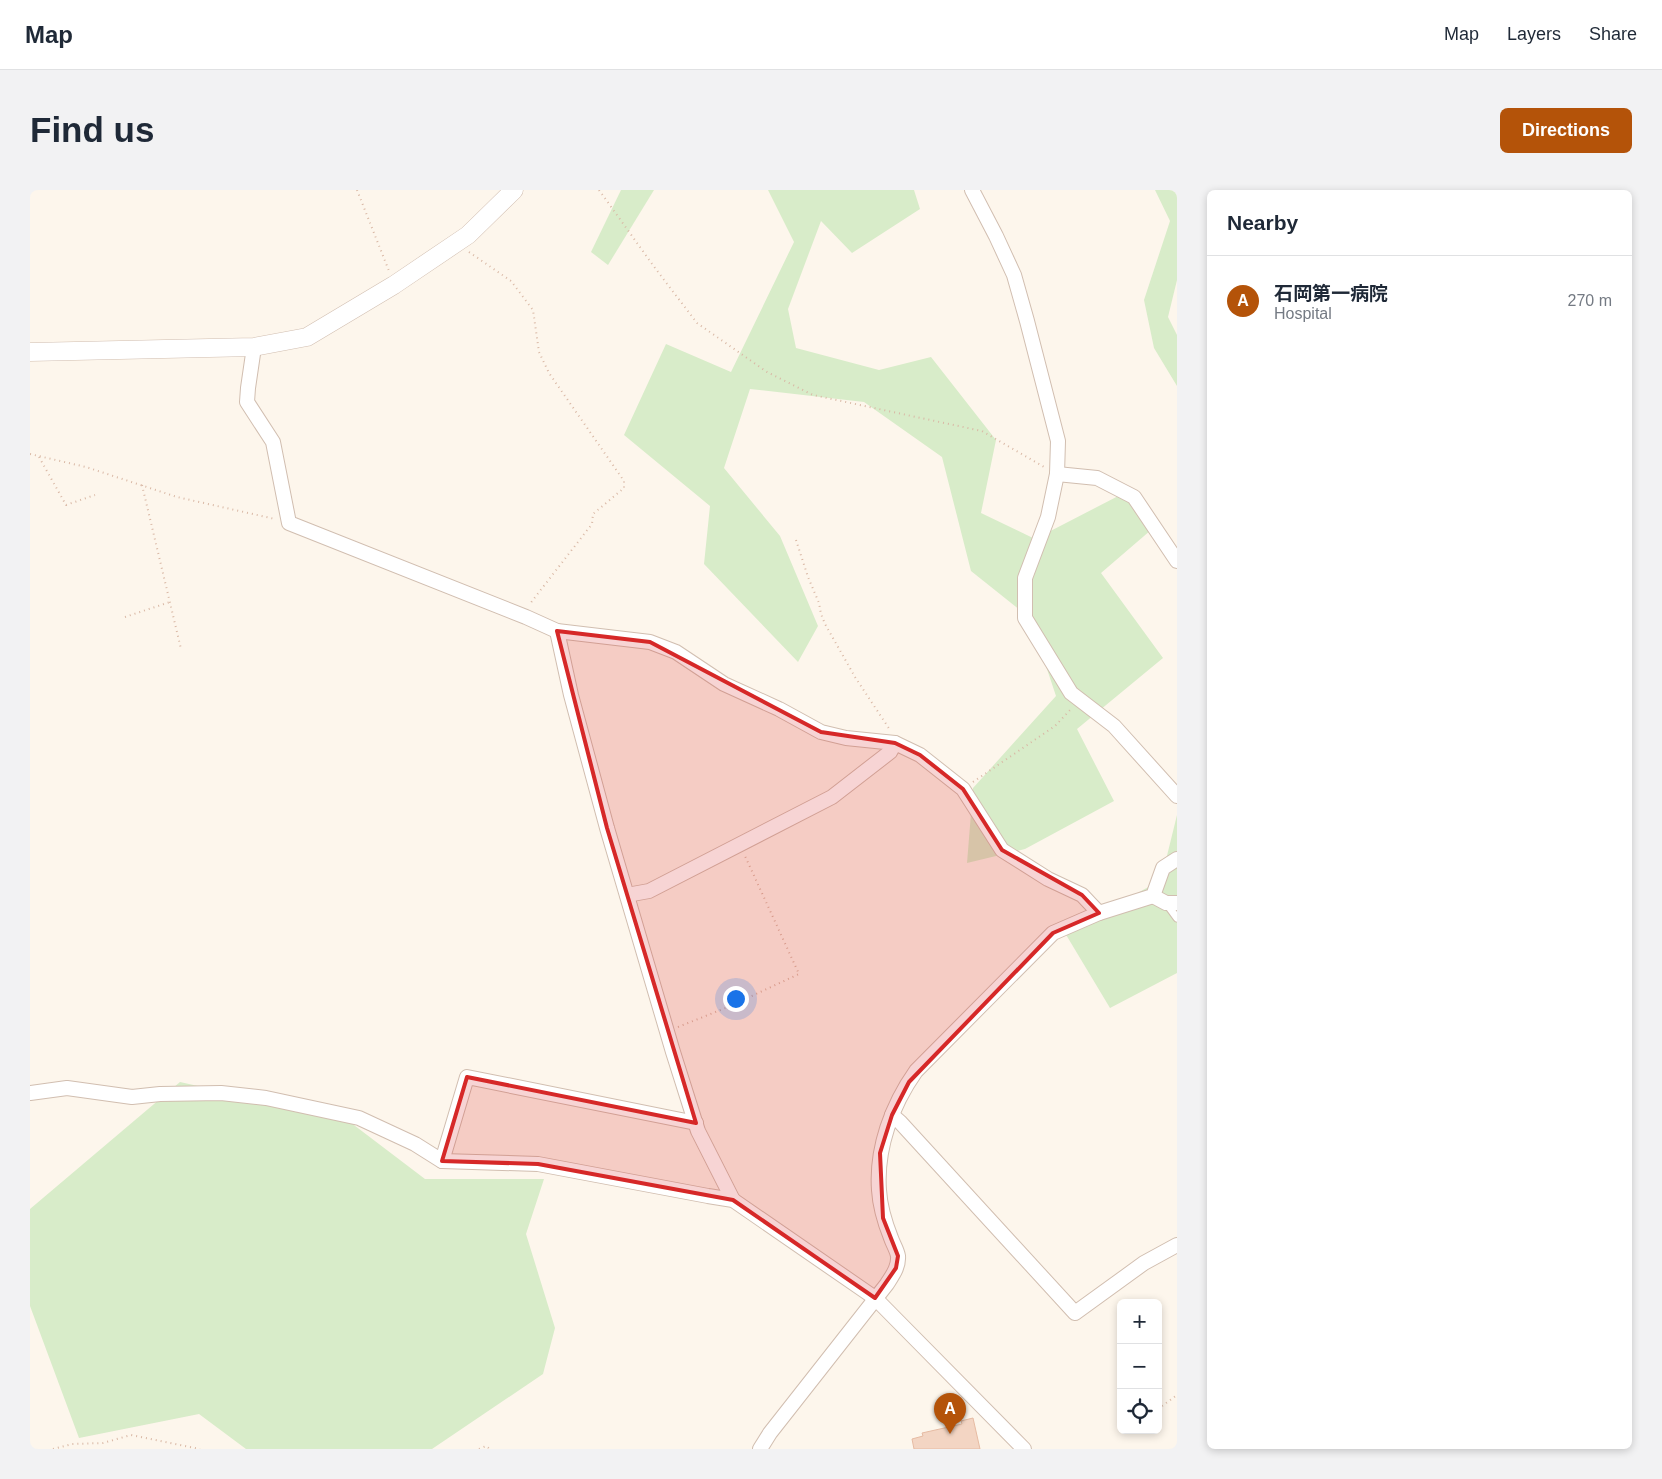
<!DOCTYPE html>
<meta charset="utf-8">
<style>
:root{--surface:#fff;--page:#f2f2f3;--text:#1f2937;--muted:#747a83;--line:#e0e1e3;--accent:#b45309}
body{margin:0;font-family:Arial,"Noto Sans JP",sans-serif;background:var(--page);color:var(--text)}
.controls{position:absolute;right:15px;bottom:15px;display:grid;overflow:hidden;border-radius:8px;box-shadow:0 2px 8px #0003}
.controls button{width:45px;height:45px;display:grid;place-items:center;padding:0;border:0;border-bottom:1px solid var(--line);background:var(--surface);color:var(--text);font:25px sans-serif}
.you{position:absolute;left:705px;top:808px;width:18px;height:18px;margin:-12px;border:4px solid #fff;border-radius:50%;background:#1a73e8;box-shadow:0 0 0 8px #1a73e833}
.badge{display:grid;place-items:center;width:32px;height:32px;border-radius:50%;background:var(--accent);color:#fff;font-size:16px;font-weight:700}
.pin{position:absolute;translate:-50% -41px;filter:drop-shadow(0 1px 2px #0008)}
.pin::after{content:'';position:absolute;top:26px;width:18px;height:15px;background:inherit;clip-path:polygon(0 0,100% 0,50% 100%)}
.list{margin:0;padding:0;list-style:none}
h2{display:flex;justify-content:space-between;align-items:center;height:65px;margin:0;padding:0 20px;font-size:21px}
h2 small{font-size:16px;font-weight:400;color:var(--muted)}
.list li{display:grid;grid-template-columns:32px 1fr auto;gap:15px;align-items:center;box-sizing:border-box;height:90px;padding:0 20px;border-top:1px solid var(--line)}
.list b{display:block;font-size:19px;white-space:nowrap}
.list p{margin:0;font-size:16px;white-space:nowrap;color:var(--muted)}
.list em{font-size:16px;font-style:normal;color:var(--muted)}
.icon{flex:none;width:28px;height:28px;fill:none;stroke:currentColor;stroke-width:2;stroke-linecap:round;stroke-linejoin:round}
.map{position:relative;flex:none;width:1147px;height:1259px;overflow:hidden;border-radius:8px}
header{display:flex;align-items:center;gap:30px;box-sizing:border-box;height:70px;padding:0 25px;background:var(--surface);border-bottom:1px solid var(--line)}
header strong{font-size:24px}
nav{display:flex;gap:28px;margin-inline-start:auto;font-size:18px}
.intro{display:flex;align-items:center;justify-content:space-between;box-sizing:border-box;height:120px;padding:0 30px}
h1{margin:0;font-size:35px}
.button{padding:12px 22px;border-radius:8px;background:var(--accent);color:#fff;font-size:18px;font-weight:700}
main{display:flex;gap:30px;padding:0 30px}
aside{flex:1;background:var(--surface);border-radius:8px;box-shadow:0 2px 8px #0003}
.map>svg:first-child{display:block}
.green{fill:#d8ecc9}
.building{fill:#f3d5c3;stroke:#e6bba3}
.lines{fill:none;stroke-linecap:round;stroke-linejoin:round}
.service-casing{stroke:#d1beb0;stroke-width:9}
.minor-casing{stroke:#d1beb0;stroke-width:16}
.tertiary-casing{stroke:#d1beb0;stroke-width:19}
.path{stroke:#d9b8a5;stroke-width:2;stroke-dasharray:1 4;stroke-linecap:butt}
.service{stroke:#fff;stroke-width:7}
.minor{stroke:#fff;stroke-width:14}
.tertiary{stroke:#fff;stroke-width:18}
.marked{fill:#d62828;fill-opacity:0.2;stroke:#d62828;stroke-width:4;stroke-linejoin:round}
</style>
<header>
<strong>Map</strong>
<nav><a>Map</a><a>Layers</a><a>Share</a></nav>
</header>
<div class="intro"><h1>Find us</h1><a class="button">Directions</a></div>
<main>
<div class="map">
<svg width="1147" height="1259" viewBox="0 0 1147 1259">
<rect width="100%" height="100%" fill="#fdf6ec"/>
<!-- green -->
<g class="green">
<polygon points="591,0 624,0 578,75 561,62"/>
<polygon points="738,0 884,0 890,19 822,63 791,31 758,119 766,158 849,180 901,167 966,250 951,323 1005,349 1096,302 1121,340 1071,383 1133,468 1047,539 1084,611 995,659 937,673 943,598 1026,506 1000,428 941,381 912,267 834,212 720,199 694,278 750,346 788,436 768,472 674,374 680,316 594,245 636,154 701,182 764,52"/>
<polygon points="1125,0 1147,0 1147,90 1138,127 1147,145 1147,196 1124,158 1114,110 1140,31"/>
<polygon points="1147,625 1147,783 1080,818 1035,743 1131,690"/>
<polygon points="150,892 316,929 395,989 514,989 496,1044 525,1138 513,1184 402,1259 216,1259 169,1224 49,1248 0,1116 0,1019"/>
</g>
<!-- building -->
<polygon class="building" points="943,1228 950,1259 884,1259 882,1249 893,1246 892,1243 932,1234 931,1231"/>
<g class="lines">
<!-- service casing -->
<g class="service-casing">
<polyline id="service" points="1136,713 1147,728"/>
</g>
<!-- minor casing -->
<g class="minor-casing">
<g id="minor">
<polyline points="942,0 966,46 984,85 997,131 1028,251 1027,284 1018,327 995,388 995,428 1041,503 1084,536 1147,606"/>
<polyline points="224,157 218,198 217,212 243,252 259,333 496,427 527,441 620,452 646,462 694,494 749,519 791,542 816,548 865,553 890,565 933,599 972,660 1018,689 1052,705 1069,723"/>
<polyline points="1027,284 1067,288 1104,307 1147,371"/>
<polyline points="527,441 541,505 577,638 643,862 668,941 703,1010"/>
<polyline points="597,705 619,701 802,607 860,562 865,553"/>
<polyline points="1123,706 1136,713 1147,713"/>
<polyline points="0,903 37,898 102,907 130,904 191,903 236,908 329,928 385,954 412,971 508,974 678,1006 703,1010 845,1108 994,1259"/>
<polyline points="862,925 870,932 1045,1123 1114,1073 1147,1055"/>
<polyline points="412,971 437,887 666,933"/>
<path d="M730,1259L740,1243L857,1094C862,1086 869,1077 868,1066C867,1060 863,1054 861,1048C855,1033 850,1017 849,1000C846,958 862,915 886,881L1023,743L1069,723L1123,706L1133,678L1147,669"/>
</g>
</g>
<!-- tertiary casing -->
<g class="tertiary-casing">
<polyline id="tertiary" points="0,162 224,157 277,147 364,95 438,45 484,0"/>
</g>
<!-- path -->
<g class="path">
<polyline points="327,0 359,81"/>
<polyline points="569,0 625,78 667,133 737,182 783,205 952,241 1014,277"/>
<polyline points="439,62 481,91 503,120 509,162 519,183 594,291 594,298 563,324 562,334 499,415"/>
<polyline points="0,264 56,277 147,307 245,329"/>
<polyline points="9,267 36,315 65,305"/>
<polyline points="112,295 151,459"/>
<polyline points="766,350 778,387 789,413 791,424 795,434 825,487 860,540"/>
<polyline points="95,427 140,412"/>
<polyline points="943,592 1025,536 1041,519"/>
<polyline points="648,837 698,817 769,784 715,666"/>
<polyline points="1128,1219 1147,1205"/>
<polyline points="23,1259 42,1254 73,1253 101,1245 170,1259"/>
<polyline points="449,1259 456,1256 460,1259"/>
</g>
<!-- service -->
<use href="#service" class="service"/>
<!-- minor -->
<use href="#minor" class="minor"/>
<!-- tertiary -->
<use href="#tertiary" class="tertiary"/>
</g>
<!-- marked area -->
<path class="marked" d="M527,441L620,452L791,542L865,553L890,565L933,599L972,660L1052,705L1069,723L1023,743L879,892L862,925L850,963L853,1028L868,1066L866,1078L845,1108L703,1010L508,974L412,971L437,887L666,933L577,638Z"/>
</svg>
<div class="controls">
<button>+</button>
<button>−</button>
<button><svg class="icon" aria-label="locate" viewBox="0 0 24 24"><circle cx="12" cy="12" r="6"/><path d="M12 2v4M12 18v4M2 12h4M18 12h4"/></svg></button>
</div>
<div class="you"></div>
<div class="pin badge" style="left:920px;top:1244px">A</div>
</div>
<aside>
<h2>Nearby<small></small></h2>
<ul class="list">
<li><span class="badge">A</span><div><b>石岡第一病院</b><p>Hospital</p></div><em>270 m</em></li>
</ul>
</aside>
</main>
